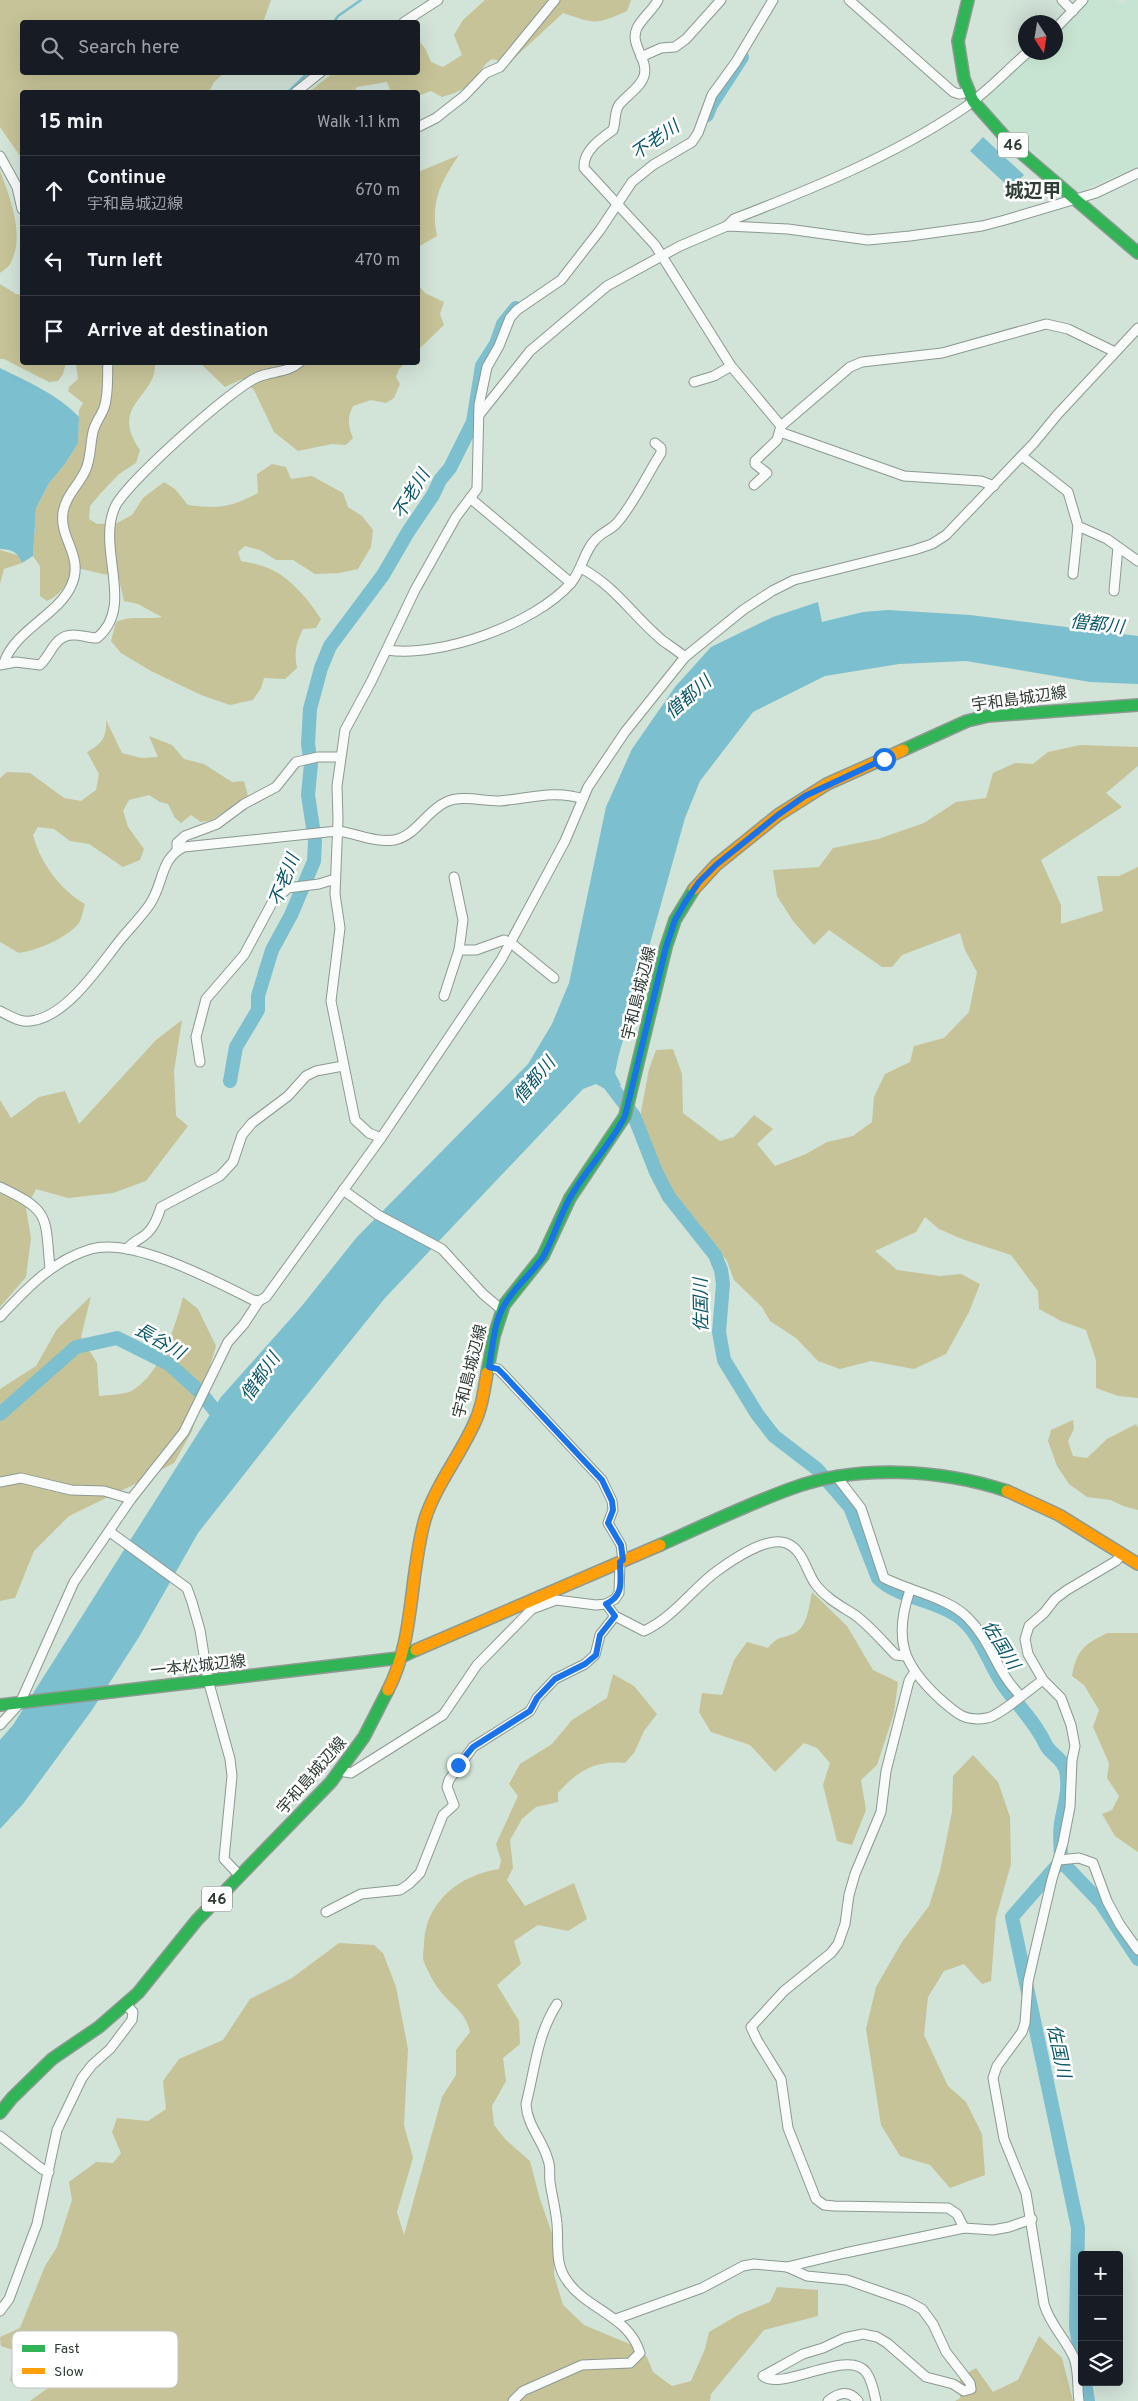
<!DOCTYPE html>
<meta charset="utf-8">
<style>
:root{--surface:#171b24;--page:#20242c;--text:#f1f3f6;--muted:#9ea1a6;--line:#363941}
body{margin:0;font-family:Overpass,"Noto Sans JP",sans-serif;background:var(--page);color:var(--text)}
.controls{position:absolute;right:15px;bottom:15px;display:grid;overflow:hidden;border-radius:5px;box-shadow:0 5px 20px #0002}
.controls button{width:45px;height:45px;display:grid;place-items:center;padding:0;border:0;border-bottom:1px solid var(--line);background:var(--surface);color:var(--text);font:25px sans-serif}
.compass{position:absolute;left:1018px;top:15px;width:45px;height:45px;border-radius:50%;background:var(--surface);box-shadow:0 5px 20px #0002;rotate:168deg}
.stop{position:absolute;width:15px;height:15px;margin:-11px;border:4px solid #1a73e8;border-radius:50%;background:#fff}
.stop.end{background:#1a73e8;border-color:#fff;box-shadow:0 1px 5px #0008}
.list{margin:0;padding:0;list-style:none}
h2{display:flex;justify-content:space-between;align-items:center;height:65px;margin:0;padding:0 20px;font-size:21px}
h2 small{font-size:16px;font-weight:400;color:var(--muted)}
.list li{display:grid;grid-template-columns:32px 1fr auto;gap:15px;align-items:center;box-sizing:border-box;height:70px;padding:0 20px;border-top:1px solid var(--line)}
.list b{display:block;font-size:19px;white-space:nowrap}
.list p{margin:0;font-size:16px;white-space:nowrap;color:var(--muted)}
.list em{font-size:16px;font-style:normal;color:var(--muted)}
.icon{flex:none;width:28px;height:28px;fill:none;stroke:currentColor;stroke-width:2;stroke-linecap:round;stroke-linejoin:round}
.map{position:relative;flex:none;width:1138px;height:2401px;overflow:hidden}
.search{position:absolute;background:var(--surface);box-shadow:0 5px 20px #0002;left:20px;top:20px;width:400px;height:55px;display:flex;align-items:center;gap:12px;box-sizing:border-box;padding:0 18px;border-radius:5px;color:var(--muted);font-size:19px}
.panel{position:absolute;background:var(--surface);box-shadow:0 5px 20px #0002;left:20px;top:90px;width:400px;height:275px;border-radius:5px}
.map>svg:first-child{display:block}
.built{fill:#c6e4d1}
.forest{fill:#c6c398}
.water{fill:#7cbfce}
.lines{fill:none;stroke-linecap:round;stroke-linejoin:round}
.stream{stroke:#7cbfce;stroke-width:2.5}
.river{stroke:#7cbfce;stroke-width:14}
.street-casing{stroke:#8c9991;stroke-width:11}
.fast-casing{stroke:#8c9991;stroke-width:14}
.slow-casing{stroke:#8c9991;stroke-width:14}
.street{stroke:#f8fbf9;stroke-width:9}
.fast{stroke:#30b455;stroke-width:11}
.slow{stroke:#ff9f0a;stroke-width:11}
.route{stroke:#1a73e8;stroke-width:6}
.labels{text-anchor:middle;stroke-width:5;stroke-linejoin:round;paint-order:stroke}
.shield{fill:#fff;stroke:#6e7772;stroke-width:1}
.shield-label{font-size:15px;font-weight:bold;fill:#303d35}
.street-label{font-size:16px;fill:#303d35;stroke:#fff}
.water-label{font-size:18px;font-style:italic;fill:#0d596c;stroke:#fff}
.quarter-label{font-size:19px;font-weight:bold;fill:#303d35;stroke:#fff}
.key{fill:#fff;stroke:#c1c5c2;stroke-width:1}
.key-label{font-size:14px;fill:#303d35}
</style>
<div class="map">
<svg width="1138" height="2401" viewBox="0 0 1138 2401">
<rect width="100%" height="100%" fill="#d2e3d8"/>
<!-- built -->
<polygon class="built" points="1087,0 1116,0 1123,5 1127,0 1138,0 1138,167 1076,192 999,120 981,98 1032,53 1056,52 1056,31"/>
<!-- forest -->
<g class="forest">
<polygon points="0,0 271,0 263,22 22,22 22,72 224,73 214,82 209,92 22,92 22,159 0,127"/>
<path d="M485,0H631L627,11C595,25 596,24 563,13L509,63L492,59C479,67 475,84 461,90C456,93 448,95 442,97L431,91L418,96V92H391L387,82L357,87L354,92H309L333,73L418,72V39L426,50L431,62L443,67L462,55L454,35L463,20Z"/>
<path d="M459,155C441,182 430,201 437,236L418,247V172Z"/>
<path d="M0,171C10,197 25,236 11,262C9,267 4,270 0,273Z"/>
<polygon points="0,284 16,294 22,295 22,362 66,363 63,374 58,381 49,382 4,359 0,359"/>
<polygon points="418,285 425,293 444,302 440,314 444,325 418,350"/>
<path d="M76,363H155C157,398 108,404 140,450L136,463L119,474L100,494L90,506L89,519L97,524L117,523L132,515L143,498L164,482L175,489L188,505C219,509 230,508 258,493L257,474L272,464L286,467L291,479L312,476L343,493L348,507L362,516L373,530L371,547L358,569L339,573L315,574L293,560H276L260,550L245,546L238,552L241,561C250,563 259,564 268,568C289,576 309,600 321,619L316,628L303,629C296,643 294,652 297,668L285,679L264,678L261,688L253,700L230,705L201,695L151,671L121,653L111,641L116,622C130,615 147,620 162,617L138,604L124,601L118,575L103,574L73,567C68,583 63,593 47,601L40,596V566L33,556L36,508L49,483L65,464L78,443L79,410L83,403L68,391L69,387L78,379Z"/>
<path d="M200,363H405L399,369L396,377L400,384L394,398L386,403L371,400L353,406C347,418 348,426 353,438L346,445L332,444L298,451L274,432L254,390L242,379L225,387Z"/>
<polygon points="0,550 20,556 22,563 4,569 0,584"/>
<path d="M106,720L122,753L141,758L158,757L149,736L172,745L184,759L204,764L232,782L244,781L248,796L212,820L201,822L191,815L181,823L175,818L168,804L160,802L149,795L129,800L123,811L128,827L144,849L140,860L123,867L89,844L70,841L54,829L38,827L33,835C40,862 60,890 85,904C83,910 82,918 79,923C67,938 38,950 19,953L0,942V778L7,772L30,773L64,798L81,801L96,790L99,774L87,752C102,744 107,737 106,720Z"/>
<polygon points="1080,745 1138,747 1138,766 1106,793 1122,807 1041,860 1061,905 1061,924 1103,911 1097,876 1119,876 1138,867 1138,1398 1118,1396 1096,1388 1096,1360 1086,1330 1061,1321 1039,1309 1038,1291 1011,1255 962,1239 939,1229 925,1217 916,1232 875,1251 897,1270 940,1276 961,1274 980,1284 969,1312 946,1354 914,1369 871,1361 840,1369 818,1361 796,1338 770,1321 762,1307 734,1280 727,1261 642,1153 641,1112 649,1069 656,1050 673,1049 682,1074 683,1113 720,1141 734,1137 754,1115 773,1129 757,1144 775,1166 806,1154 827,1142 853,1136 872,1122 874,1097 885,1074 910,1062 914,1046 944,1038 969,1012 977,972 965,950 960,933 902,955 892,967 882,967 829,930 814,945 793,921 777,896 773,870 819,867 833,848 878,839 924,823 956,802 986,798 993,773 1015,763 1033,764 1048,752"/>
<polygon points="182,1020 174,1071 176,1116 188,1126 146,1181 113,1193 68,1198 36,1189 26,1209 31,1238 26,1277 0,1307 0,1100 11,1118 39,1097 65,1091 79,1124 156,1040"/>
<path d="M91,1296L81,1337L97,1363L99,1396C108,1395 125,1395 133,1390C161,1373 175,1327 183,1297L198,1309L216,1346L198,1406L192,1431L174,1463L131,1486L69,1516L34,1551L15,1598L0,1601V1389L36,1366L57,1329Z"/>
<polygon points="1073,1420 1074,1429 1068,1441 1073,1456 1087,1458 1107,1439 1136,1424 1138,1428 1138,1510 1123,1506 1111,1500 1087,1497 1069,1484 1057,1466 1048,1441 1051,1430"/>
<path d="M812,1592L847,1626L873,1670L898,1682L894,1713L877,1765L861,1780L866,1810L852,1845L837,1841L823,1785L830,1763L817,1748L804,1743L775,1772L750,1745L711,1732L699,1712L702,1693L722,1695L734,1660L747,1642L768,1648C780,1634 781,1640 795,1633C808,1626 809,1605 812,1592Z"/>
<path d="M1107,1633H1138V1852L1115,1836L1102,1814L1112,1810L1119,1796L1107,1778L1109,1763L1093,1727L1099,1710L1084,1685L1072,1676C1077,1649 1084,1645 1107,1633Z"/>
<path d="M613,1674L634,1686L657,1714L644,1731L634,1753L625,1763C595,1760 577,1771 558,1793V1802L536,1807L522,1819L510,1840L513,1868L507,1880L525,1906L574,1883L587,1919L568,1931L538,1925L514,1941L521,1964L497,1985L519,2021L520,2044L503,2058L506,2081L492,2106L494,2125L506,2140L530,2161L540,2199L554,2239V2275L563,2305L584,2325L632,2345L647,2357L653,2372L672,2386L691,2381L705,2349L709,2332L738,2315L770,2302L777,2287L818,2290V2316L764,2330L711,2394L710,2401H30L48,2388L10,2381L16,2351L1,2346L0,2337L20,2328L45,2266L57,2247L72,2200L69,2182L96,2162L113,2163L121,2153L112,2132L117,2118L148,2121L166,2109L163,2081L179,2059L223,2040L250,1999L292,1978L339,1943L374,1945L383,1953L396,1987L408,2049L404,2125L413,2158L397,2212L404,2235L442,2097L456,2075V2050L470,2032C466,2012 453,2007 441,1992C435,1985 428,1972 424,1962C422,1957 424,1949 424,1943C426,1901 460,1875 499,1869L501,1860L496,1844L518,1796L509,1784L520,1764L552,1744L572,1720L607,1698Z"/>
<polygon points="973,1755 998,1782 1010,1817 1011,1864 996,1917 991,1981 982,1984 964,1964 944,1971 928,1997 924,2035 948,2086 966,2102 982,2134 985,2175 950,2188 930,2165 900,2156 881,2125 866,2029 876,1987 902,1942 929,1906 940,1871 952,1812 953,1776"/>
<polygon points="1039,2336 1062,2358 1073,2401 955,2401 960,2398 960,2377 976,2368 993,2392 1018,2380"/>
</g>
<!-- water -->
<g class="water">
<polygon points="983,137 1024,175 1011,189 970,151"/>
<path d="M0,368C28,382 57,394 79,417L78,443L65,464L49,483L36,508L33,556L22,563C18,552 11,549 0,549Z"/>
<polygon points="818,602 822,622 863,612 888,610 970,615 1138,636 1138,684 1090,682 966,661 899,664 825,676 753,712 700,781 685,818 618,1058 615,1073 621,1085 609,1091 596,1084 583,1089 385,1298 290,1416 198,1533 139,1637 92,1710 23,1804 0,1829 0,1740 13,1725 221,1397 301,1307 357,1237 528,1064 552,1024 569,983 606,807 632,749 675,687 711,647 773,617"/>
</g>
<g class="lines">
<!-- stream -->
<g class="stream">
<polyline points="334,22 338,16 361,0"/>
<polyline points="288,92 309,72"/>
</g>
<!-- river -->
<g class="river">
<polyline points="707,115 711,105 742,57"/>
<path d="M602,1074L634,1116L656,1172L669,1197L715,1255L721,1270L723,1284L719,1332L724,1360L757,1414L774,1436L817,1469L850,1507L878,1578C899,1599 935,1599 959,1617C981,1634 988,1662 1002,1683C1017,1705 1035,1721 1046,1745C1051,1755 1063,1758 1066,1771C1070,1790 1064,1805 1061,1823C1059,1835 1061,1849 1061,1861L1012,1917L1078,2228L1076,2327L1082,2362"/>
<polyline points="230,1081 236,1047 258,1010 258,996 272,950 291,915 314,861 315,841 308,795 311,764 308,744 310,709 321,668 330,646 383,575 408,532 433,495 440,480 450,468 473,422 482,366 496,344 503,324 516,308"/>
<polyline points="0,1414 76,1347 117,1338 169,1364 200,1392 225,1423"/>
<polyline points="1061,1861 1101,1903 1138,1959"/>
<polyline points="1085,2382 1088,2401"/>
</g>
<!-- street casing -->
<g class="street-casing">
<g id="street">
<path d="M658,0C653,10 642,18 637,28C629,45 649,59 644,76C641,87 626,96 619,105C614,112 616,122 613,130C600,139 583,151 584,168L655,245L731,366L781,426"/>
<polyline points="849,0 953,92 959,94 968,92"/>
<polyline points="1062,0 1073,11"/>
<polyline points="404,22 438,0"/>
<polyline points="1056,28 1083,0"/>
<polyline points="641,57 661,48 675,47 686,39 721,0"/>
<polyline points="296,92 321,72"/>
<polyline points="418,127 436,118 464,96 486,73 500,67 555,0"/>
<polyline points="0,156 17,187 22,209"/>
<path d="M727,226L734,219C814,188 893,156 964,108C987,92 1007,70 1028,52"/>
<polyline points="694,382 714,376 731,366"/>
<polyline points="479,415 530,351 607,286 680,246 727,226 788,229 868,240 910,236 982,226 1005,220 1096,193 1138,173"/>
<polyline points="780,432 904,476 981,481 994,486"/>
<polyline points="1022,456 1068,492 1078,526 1107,539 1138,561"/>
<polyline points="754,485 767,473 755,464 755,461 777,440 781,426 850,367 862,362 942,353 1046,324 1068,329 1115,352"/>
<polyline points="470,498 571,583"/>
<path d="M581,568C615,586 634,617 663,641C670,646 678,651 685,657"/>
<polyline points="1073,574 1078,526"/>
<polyline points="1114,591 1118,547"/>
<path d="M387,650C440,658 535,624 571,583C582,570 584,551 595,540C601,533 610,530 616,524C632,507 648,473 661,453V448L655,443"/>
<path d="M4,663C14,631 59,614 71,586C85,557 59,539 63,513C65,496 80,484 86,469C91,457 90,445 93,432C95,423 101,416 104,408C109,394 107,377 108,362"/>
<path d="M0,665L16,662L40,665C51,655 55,634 74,635C82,635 89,638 97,638C136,606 96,549 115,507C125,484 233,387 258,377C272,371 288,373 300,362"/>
<polyline points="177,850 177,843 185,836 217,824 244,804 276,787 296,762 318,757 340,757"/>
<polyline points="459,950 476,950 504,940 511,943 554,978"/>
<polyline points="444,996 459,950 463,920 454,877"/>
<path d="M0,1011C12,1017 21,1024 36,1020C70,1012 100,965 121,939C130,928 142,916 150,904C164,883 160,858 184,847L337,831C356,833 375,843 394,840C416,836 426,811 446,802C461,795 483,801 499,801C527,799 555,789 583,799"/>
<polyline points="200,1062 196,1037 206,999 244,955 273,901 288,888 319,884 335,879"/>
<polyline points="381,1138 369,1133 355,1120 331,1001 340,928 335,894 338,819 337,786 345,730 371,682 415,590 456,517 477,489 479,405 487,367 499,346 510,318 517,310 561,280 600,230 632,182 653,165 692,142 698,133 712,95 736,62 773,0"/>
<path d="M0,1187C51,1211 45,1216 50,1269"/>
<polyline points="343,1190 378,1215 442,1249 483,1294 502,1310"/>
<path d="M127,1249C132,1242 139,1240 145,1235C154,1228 158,1216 161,1207L220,1176L233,1162L242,1135L252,1123L288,1096L306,1076L316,1071L343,1066"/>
<path d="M0,1317C26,1289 53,1260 91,1249C133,1237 215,1281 253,1300L259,1301"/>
<polyline points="489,1367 498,1369 504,1375 602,1480 612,1501 613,1510 608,1523 621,1545 623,1561"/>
<path d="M837,1477L861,1508L884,1578C910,1591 949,1598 968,1618C991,1641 997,1673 1020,1695"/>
<polyline points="0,1482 21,1478 71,1490 104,1491 131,1499"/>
<polyline points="110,1532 187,1588 192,1602 200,1630 208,1680 230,1759 232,1776 224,1859 240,1876"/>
<path d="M910,1590C893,1640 903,1665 940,1699C956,1713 964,1722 987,1718C998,1717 1031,1688 1043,1680"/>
<path d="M606,1604L615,1616L644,1631C673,1618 692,1589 717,1571C732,1560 767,1536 786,1543C804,1550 806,1572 816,1585C827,1599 841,1606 855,1615C870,1626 883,1642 896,1655L905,1656"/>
<polyline points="914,1673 909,1681 886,1771 881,1812 855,1874 849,1895 845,1924 838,1944 831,1953 784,1991 751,2027 757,2040 781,2079 788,2128 816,2199 824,2205 834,2206 948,2208 957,2214 964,2228"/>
<polyline points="0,1725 20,1703 74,1582 131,1499 184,1432 228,1342 244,1324 259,1301 266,1297 381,1138 501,960 565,841 588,787 625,732 685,657 743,610 772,591 794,580 914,550 932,544 946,535 1034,443 1057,415 1138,328"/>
<polyline points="340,1771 351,1773 443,1715 477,1665 532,1609 556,1600 596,1605 606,1604 615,1599 619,1593 620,1562"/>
<polyline points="1059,1860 1079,1858 1093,1863 1107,1901 1120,1925 1138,1950"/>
<polyline points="326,1912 361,1894 400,1890 409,1884 420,1873 443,1815 454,1805 447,1787 449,1780 473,1747 530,1711 537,1698 555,1679 585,1664 595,1655 600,1635 615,1616"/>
<polyline points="0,2136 42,2169 49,2172"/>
<path d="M787,2267L807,2276L847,2280L907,2301L922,2309L933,2324L946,2352L970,2383L971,2389L964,2391L953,2384L926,2377L887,2343L877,2337L863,2334L844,2338L823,2348L803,2354L763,2376C781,2392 848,2348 866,2372C872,2380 874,2392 876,2401"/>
<polyline points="0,2311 9,2299 37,2224 57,2130 82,2078 92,2065 110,2049 132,2020 133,2012 126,2005"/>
<polyline points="616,2319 702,2288 743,2266 754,2264 787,2267 845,2253 964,2228 993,2230 1009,2227 1032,2219"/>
<path d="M513,2401L523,2391L582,2365L630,2363L640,2353C629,2316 588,2310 568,2282C554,2264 559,2245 557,2224C556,2210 552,2196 550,2182C549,2175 551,2167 548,2160C543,2140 527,2126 526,2104C535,2069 537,2035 557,2004"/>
<path d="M828,2401C838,2393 848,2389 858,2401"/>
<path d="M1079,2401C1077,2387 1079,2371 1074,2358C1066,2339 1050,2325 1044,2304L1026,2193L1004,2139L993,2078L997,2066L1022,2032L1025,2023L1028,1982L1035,1951L1052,1879L1063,1843L1070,1807L1072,1760L1075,1746L1071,1725L1061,1698L1043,1680L1028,1654L1025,1639L1029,1626L1044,1613L1055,1599L1067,1590L1116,1561L1122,1554"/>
</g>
</g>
<!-- fast casing -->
<g class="fast-casing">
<g id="fast">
<polyline points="968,0 958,41 964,79 973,101 1013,146 1138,253"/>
<polyline points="903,750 967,721 988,716 1138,705"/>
<polyline points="487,1373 494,1336 504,1305 543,1256 570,1198 625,1116 666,947 675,920 694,889"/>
<path d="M660,1545C703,1526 746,1505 790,1489C856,1464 941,1469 1007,1491"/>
<polyline points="0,1705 399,1658 416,1650"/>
<polyline points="0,2113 12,2098 52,2059 99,2027 138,1993 197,1920 331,1782 364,1737 388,1690"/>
</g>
</g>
<!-- slow casing -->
<g class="slow-casing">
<g id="slow">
<polyline points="694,889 716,865 778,815 827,784 903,750"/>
<polyline points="1007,1491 1059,1515 1138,1564"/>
<polyline points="416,1650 660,1545"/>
<path d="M388,1690C415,1638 409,1575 425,1519C436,1485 459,1457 474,1424C482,1408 484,1390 487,1373"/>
</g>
</g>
<!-- street -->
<use href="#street" class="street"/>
<!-- fast -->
<use href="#fast" class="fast"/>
<!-- slow -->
<use href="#slow" class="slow"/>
</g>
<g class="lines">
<!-- route -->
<path class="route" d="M458,1765L473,1747L530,1711L537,1698L555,1679L585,1664L596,1655L600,1635L615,1616L606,1604C625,1595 620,1580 620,1562L623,1560L621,1545L608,1523L613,1510L612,1501L602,1480L504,1375L498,1369L489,1367C493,1344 494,1317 509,1298C519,1283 533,1272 543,1257C554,1238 559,1217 570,1198C586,1169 610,1146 625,1116L666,947L675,920L686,901L699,882L716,865L778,815L805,796L884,759"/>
</g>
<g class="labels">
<!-- shield labels -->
<g class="shield">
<rect x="998" y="132.5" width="30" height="25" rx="4"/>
<rect x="202" y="1886.5" width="30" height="25" rx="4"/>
</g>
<g class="shield-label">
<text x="1013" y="150">46</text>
<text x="217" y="1904">46</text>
</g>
<!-- street labels -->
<g class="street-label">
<text transform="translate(1019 698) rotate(-8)" y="6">宇和島城辺線</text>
<text transform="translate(638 993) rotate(-76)" y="6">宇和島城辺線</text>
<text transform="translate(469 1371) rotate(-76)" y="6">宇和島城辺線</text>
<text transform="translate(198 1665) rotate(-6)" y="6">一本松城辺線</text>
<text transform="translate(311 1775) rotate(-49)" y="6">宇和島城辺線</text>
</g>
<!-- water labels -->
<g class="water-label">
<text transform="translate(655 140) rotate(-35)" y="6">不老川</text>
<text transform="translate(411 494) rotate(-59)" y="6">不老川</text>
<text transform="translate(1097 624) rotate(7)" y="6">僧都川</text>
<text transform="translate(688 697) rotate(-41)" y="6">僧都川</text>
<text transform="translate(284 880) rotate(-69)" y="6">不老川</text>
<text transform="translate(534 1080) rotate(-50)" y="6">僧都川</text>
<text transform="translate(701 1305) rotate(-91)" y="6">佐国川</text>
<text transform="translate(160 1341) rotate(30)" y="6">長谷川</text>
<text transform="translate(260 1377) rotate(-55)" y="6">僧都川</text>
<text transform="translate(1001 1645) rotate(58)" y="6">佐国川</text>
<text transform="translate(1059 2051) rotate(78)" y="6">佐国川</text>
</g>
<!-- quarter labels -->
<g class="quarter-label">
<text x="1033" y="197">城辺甲</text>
</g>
</g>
<!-- legend -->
<rect x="12" y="2331" width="166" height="57" rx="8" class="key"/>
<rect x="22" y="2345" width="23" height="7" fill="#30b455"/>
<rect x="22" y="2368" width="23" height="6" fill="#ff9f0a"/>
<g class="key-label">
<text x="54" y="2353">Fast</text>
<text x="54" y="2376">Slow</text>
</g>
</svg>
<div class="controls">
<button>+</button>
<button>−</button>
<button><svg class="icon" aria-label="layers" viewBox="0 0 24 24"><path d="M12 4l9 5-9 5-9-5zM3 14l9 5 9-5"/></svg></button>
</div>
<svg class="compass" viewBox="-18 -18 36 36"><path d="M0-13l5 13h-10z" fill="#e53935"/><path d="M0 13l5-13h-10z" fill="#9ea1a6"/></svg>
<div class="stop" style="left:884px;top:759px"></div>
<div class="stop end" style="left:458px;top:1765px"></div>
<div class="search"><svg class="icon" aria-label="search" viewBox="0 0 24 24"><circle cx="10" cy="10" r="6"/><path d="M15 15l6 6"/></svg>Search here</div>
<section class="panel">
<h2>15 min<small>Walk · 1.1 km</small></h2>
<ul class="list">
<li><svg class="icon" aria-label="ahead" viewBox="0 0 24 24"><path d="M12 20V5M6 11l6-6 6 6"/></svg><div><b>Continue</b><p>宇和島城辺線</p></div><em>670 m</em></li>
<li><svg class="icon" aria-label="left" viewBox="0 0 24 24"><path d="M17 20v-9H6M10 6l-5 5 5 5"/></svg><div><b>Turn left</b></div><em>470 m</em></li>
<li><svg class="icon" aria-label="arrive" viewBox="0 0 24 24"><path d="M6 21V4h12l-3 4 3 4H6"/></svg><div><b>Arrive at destination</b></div></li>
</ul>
</section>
</div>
